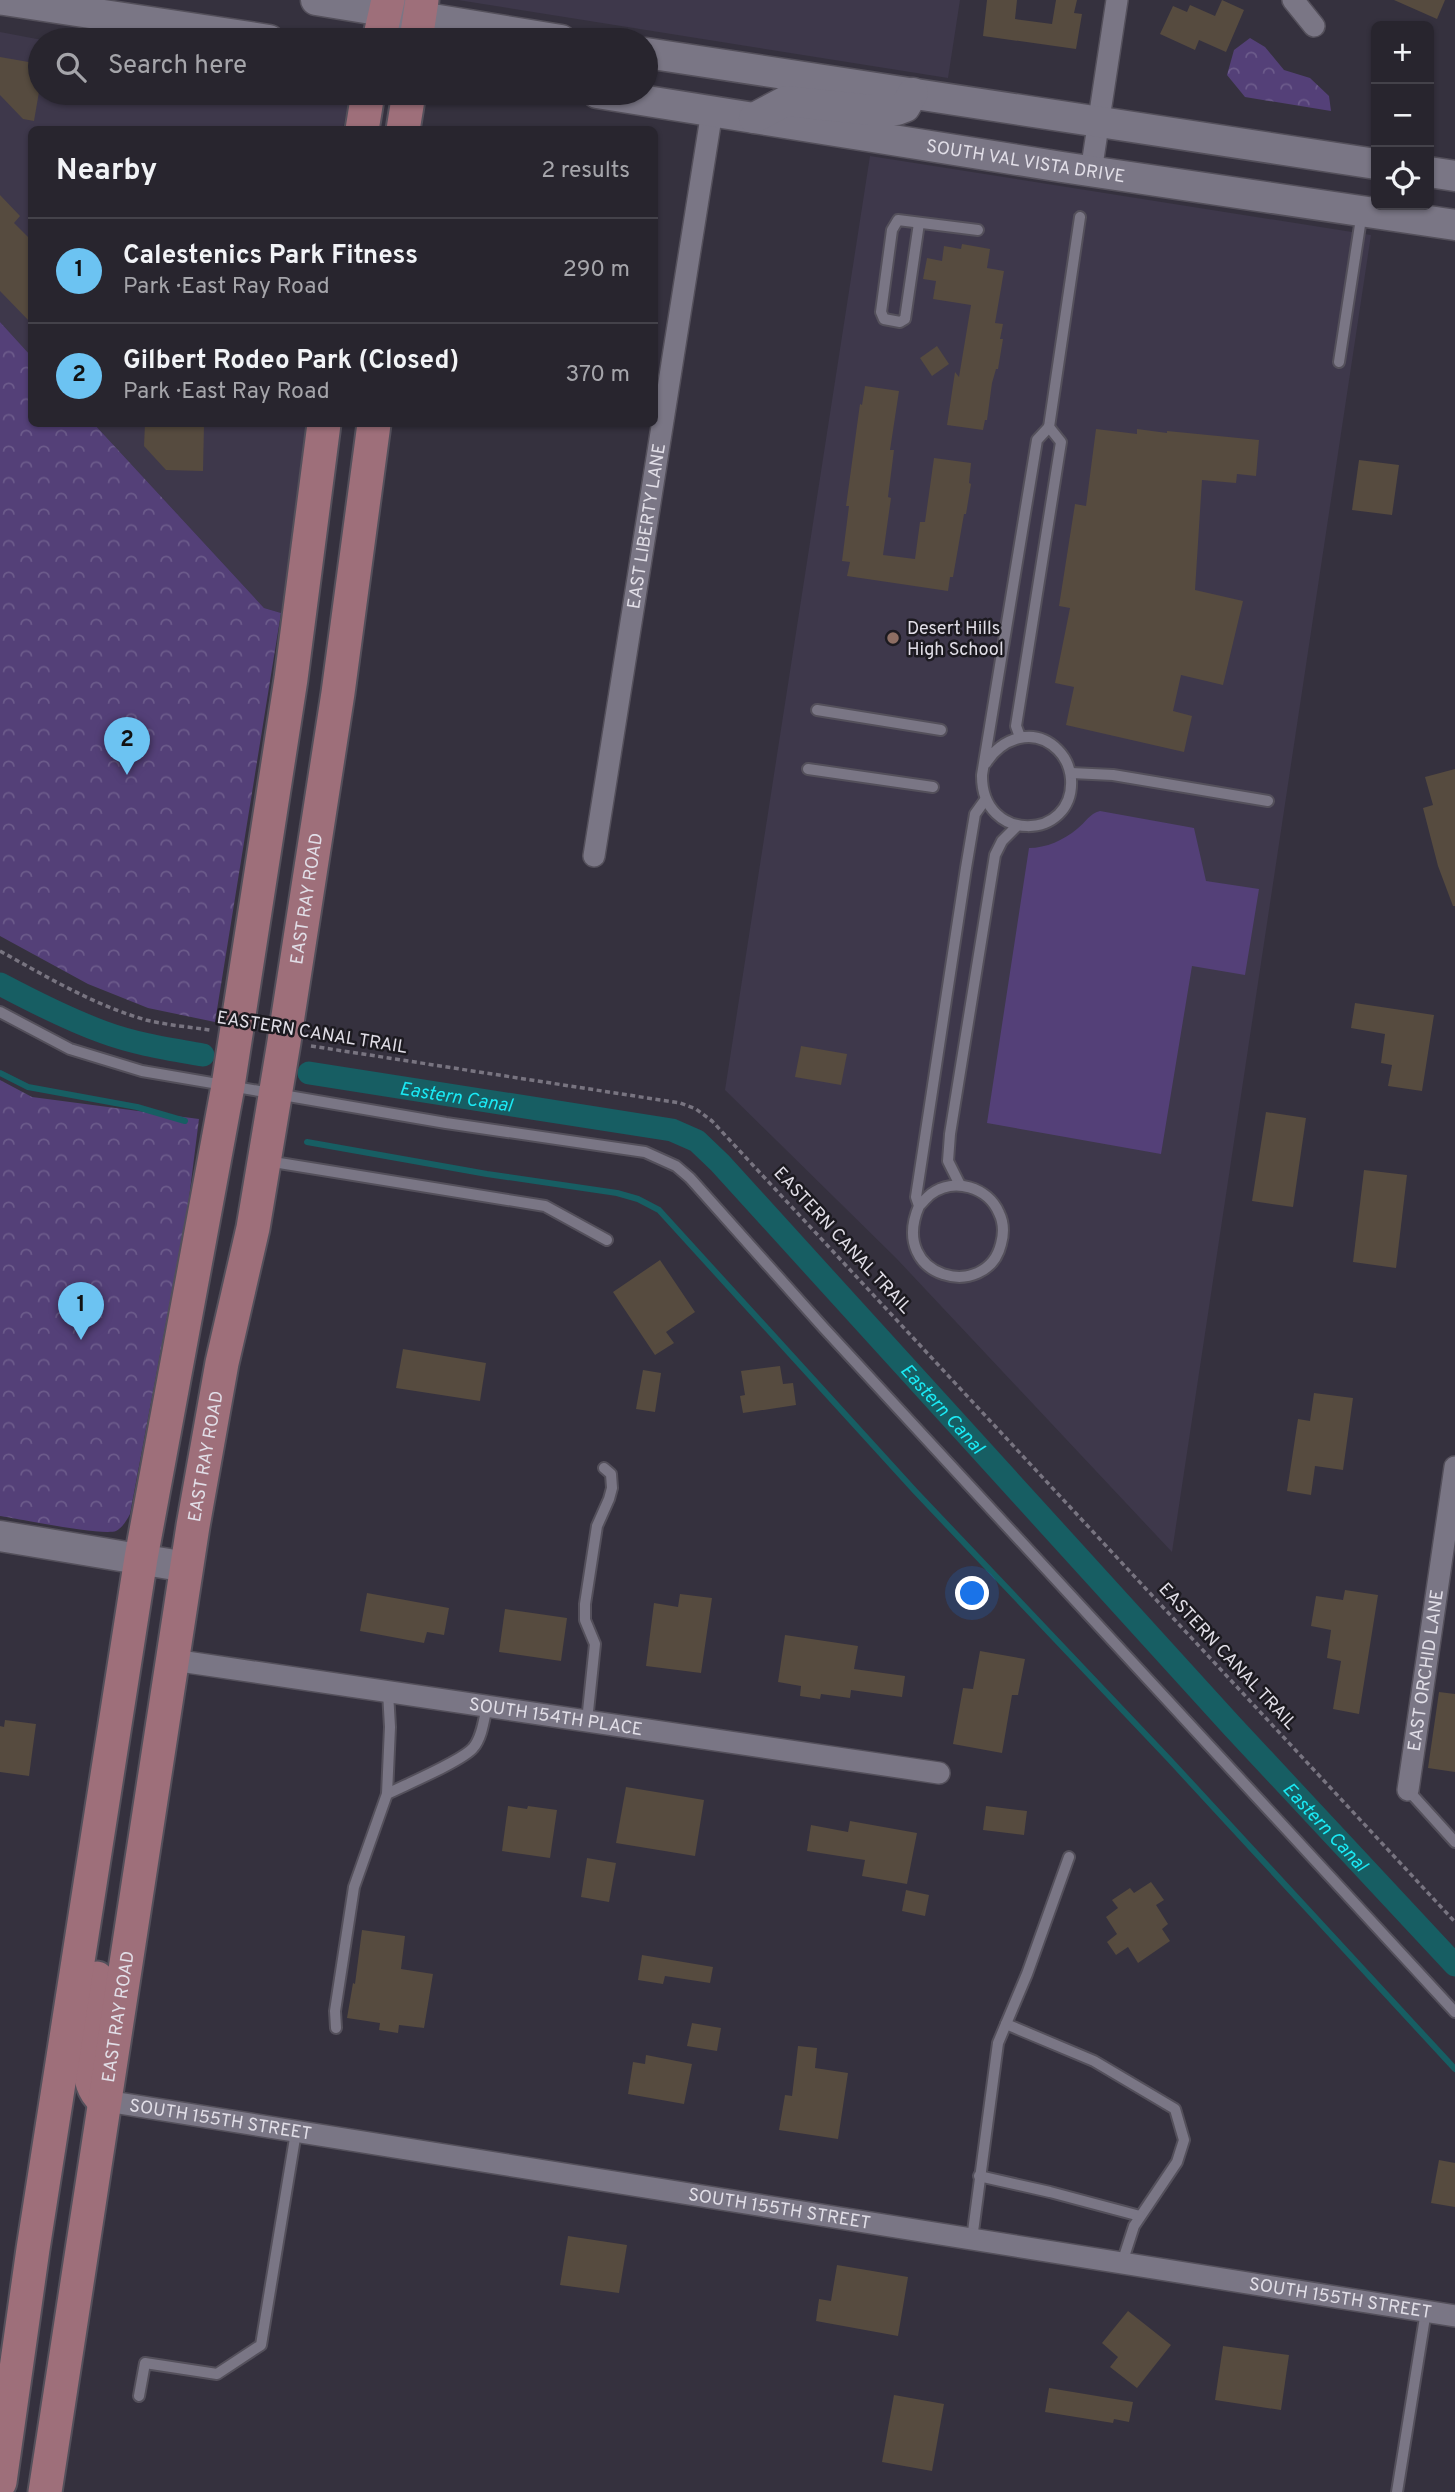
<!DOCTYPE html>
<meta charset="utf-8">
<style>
:root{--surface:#28252e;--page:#34313a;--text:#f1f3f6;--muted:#a5a5aa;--line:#44424a;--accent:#6cc3f2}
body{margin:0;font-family:Overpass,sans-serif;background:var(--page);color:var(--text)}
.controls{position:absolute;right:21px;top:21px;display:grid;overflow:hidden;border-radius:10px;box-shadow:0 2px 5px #0004}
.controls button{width:63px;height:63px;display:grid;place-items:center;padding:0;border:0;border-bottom:2px solid var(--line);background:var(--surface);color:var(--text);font:35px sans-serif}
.you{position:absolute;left:973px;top:1594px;width:24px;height:24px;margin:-18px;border:5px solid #fff;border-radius:50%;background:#1a73e8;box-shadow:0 0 0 10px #1a73e833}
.badge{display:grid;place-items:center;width:46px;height:46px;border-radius:50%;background:var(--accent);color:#111;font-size:23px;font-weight:700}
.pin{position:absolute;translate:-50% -58px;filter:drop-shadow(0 2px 4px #0008)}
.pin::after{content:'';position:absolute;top:37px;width:24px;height:21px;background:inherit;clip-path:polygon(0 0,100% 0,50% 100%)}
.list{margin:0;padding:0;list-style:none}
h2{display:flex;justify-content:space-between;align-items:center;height:91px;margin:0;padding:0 28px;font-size:30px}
h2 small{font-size:23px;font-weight:400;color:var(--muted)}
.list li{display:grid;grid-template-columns:46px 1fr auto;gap:21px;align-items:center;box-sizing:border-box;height:105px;padding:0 28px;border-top:2px solid var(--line)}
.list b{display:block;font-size:26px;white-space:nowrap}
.list p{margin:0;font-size:23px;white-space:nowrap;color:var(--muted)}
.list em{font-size:23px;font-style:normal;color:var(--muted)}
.icon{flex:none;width:38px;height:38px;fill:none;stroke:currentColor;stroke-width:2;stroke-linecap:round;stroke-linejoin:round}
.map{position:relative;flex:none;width:1455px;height:2492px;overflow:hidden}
.search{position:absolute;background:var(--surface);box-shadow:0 2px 5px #0004;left:28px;top:28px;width:630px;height:77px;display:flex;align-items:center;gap:18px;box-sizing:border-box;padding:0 24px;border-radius:38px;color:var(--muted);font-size:26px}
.panel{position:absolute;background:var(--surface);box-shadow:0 2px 5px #0004;left:28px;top:126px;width:630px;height:301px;border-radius:10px}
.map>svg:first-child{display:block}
.built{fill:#3e384b}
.green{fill:#544078}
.forest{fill:url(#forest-crowns)}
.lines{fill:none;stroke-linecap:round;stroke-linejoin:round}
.stream{stroke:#175e63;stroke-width:6}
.canal{stroke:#175e63;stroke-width:23}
.building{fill:#564b3f}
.lane-casing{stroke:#54505b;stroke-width:14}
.street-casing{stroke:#54505b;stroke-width:24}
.secondary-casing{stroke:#54505b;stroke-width:33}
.primary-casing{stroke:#54505b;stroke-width:37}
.path{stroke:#787480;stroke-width:3.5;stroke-dasharray:5 3.5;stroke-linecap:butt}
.lane{stroke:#7a7685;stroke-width:10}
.street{stroke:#7a7685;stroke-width:21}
.secondary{stroke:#7a7685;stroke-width:30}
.primary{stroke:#9e6f7a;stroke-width:33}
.education-dot{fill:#8d6e63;stroke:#1c1a20;stroke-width:2.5}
.labels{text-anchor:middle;stroke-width:5;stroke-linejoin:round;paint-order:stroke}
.street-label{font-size:18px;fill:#e1dee7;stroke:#1c1a20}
.poi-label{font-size:18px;fill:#e1dee7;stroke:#1c1a20;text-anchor:start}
.water-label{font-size:19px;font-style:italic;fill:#1be9f4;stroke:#1c1a20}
</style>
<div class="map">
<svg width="1455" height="2492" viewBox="0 0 1455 2492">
<defs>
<pattern id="forest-crowns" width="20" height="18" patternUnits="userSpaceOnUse" patternTransform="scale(1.75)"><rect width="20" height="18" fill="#544078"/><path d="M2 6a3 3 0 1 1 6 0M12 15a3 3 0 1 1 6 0" fill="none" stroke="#6c5b8b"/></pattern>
</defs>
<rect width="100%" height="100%" fill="#35313e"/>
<!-- built -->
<g class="built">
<polygon points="458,0 960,0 948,78"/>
<polygon points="0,32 37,39 106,37 128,40 40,40 40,93 347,93 348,103 343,129 32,130 31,356 0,322"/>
<polygon points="870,156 1371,235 1172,1552 896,1258 725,1090"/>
<polygon points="94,424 306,424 281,613 264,608"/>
</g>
<!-- green -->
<path class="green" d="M1100,811L1194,828L1206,881L1259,889L1245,975L1192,966L1161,1154L987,1123L1029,848C1046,848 1064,840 1077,829C1086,822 1089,814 1100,811Z"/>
<!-- forest -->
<g class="forest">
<polygon points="1250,38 1265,47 1284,70 1310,78 1329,96 1331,111 1245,97 1227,75 1234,50"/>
<polygon points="0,322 31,356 32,424 94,424 264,608 281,613 215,1022 148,1008 88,984 0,936"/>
<path d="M0,1080L32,1097L199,1119L188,1206L130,1514C127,1520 122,1528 116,1531C102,1536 20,1519 0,1516Z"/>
</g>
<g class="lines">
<!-- stream -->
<g class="stream">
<polyline points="0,1073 28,1087 137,1107 185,1121"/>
<polyline points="307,1142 487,1174 617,1193 638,1199 659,1210 915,1491 1169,1759 1455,2069"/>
</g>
<!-- canal -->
<g class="canal">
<path d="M0,984C34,1002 67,1019 103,1032C135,1044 169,1049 203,1055"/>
<path id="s1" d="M309,1073L672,1130L697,1141L720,1163L1232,1726L1455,1965"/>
</g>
</g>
<!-- building -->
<g class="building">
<polygon points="987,0 1017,0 1015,19 1052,24 1056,0 1077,0 1074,13 1082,14 1076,49 983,36"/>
<polygon points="1222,0 1244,10 1226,52 1199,40 1195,50 1160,34 1173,6 1187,12 1190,5 1215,16"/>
<polygon points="1394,0 1445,0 1437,19"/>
<polygon points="0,57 40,64 40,86 34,121 23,119 0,95"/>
<polygon points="0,195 20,216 14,223 32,241 32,324 0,291"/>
<polygon points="962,244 990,249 987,268 1004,271 995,323 1003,324 1000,339 1003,339 998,369 996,369 992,383 987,420 985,420 983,430 947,425 955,372 959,377 971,305 933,299 936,281 923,279 927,258 942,261 944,246 961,249"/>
<polygon points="937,346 949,364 932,376 920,358"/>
<polygon points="865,386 899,391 890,450 894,450 888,497 891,498 883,555 915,559 920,522 925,522 934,458 971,463 969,483 971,484 966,514 964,514 953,577 950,577 948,591 847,576 850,562 842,561 849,506 846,506 860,404 862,405"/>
<polygon points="145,424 204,424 203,471 166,470 144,446"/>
<polygon points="1096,429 1137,434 1137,429 1167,433 1167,431 1259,440 1256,476 1237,474 1236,483 1202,480 1195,590 1243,601 1223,685 1181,675 1173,711 1192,716 1184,752 1066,725 1074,687 1055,683 1070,608 1059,606 1075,504 1086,506"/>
<polygon points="1359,460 1399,465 1392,515 1352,510"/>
<polygon points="1455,769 1455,906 1453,906 1438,866 1423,808 1433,805 1425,777"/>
<polygon points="1355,1003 1434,1015 1422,1091 1388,1086 1392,1065 1381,1063 1385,1034 1351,1028"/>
<polygon points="801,1046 847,1054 841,1085 795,1077"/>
<polygon points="1266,1112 1306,1118 1293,1207 1252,1201"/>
<polygon points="1364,1170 1407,1175 1396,1268 1353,1262"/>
<polygon points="660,1260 695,1312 666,1332 674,1343 655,1355 613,1292"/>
<polygon points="403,1349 486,1363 480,1401 396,1388"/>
<polygon points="780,1366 783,1384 793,1383 796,1405 743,1413 740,1396 745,1395 741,1371"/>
<polygon points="643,1370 661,1373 655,1412 636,1409"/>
<polygon points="1314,1393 1353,1398 1343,1470 1315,1466 1311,1495 1287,1491 1298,1419 1310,1421"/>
<polygon points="1345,1590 1378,1595 1359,1714 1333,1709 1341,1661 1327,1658 1331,1630 1311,1626 1316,1596 1343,1600"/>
<polygon points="367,1593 449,1608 444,1635 427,1632 424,1643 360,1631"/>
<polygon points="680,1594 712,1598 701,1673 646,1666 654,1603 678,1607"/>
<polygon points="505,1609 567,1618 561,1661 499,1652"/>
<polygon points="785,1635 858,1646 854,1669 905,1676 902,1697 851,1690 850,1698 821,1694 820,1699 800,1696 801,1686 778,1682"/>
<polygon points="980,1651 1025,1659 1018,1695 1012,1695 1002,1753 953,1744 963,1688 973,1689"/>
<polygon points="1439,1692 1455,1694 1455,1772 1428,1768"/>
<polygon points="5,1720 36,1724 29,1776 0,1772 0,1726 4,1727"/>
<polygon points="626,1787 704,1800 695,1856 616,1843"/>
<polygon points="508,1806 527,1809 528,1806 557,1810 550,1858 502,1851"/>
<polygon points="986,1806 1027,1811 1024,1835 983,1830"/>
<polygon points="850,1821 917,1833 907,1884 862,1876 865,1860 807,1851 811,1825 848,1832"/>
<polygon points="587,1858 616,1863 609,1902 581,1897"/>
<polygon points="1151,1882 1164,1900 1156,1905 1168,1924 1162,1929 1170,1941 1138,1963 1128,1947 1116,1955 1107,1942 1117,1934 1106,1917 1118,1908 1112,1900 1130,1888 1134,1893"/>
<polygon points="906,1890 929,1895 925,1916 902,1911"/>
<polygon points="362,1930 405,1936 401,1969 433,1974 424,2028 399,2025 398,2033 379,2030 380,2023 347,2018 353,1983 355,1984"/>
<polygon points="642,1955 713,1967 710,1983 665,1976 663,1984 638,1980"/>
<polygon points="692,2023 721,2028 717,2051 687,2046"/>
<polygon points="798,2046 817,2048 815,2068 848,2073 838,2139 779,2130 785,2095 792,2096"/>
<polygon points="646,2055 692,2064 684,2104 628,2094 633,2062 645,2064"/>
<polygon points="1439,2160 1455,2163 1455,2207 1431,2203"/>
<polygon points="568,2236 627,2245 619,2293 560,2285"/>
<polygon points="837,2265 908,2277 898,2336 816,2321 819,2299 831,2301"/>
<polygon points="1128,2311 1171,2345 1137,2388 1110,2367 1118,2357 1102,2343"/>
<polygon points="1223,2346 1289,2355 1281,2410 1215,2400"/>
<polygon points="1049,2388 1133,2402 1129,2422 1114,2419 1113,2423 1045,2412"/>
<polygon points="894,2395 944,2404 932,2471 882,2462"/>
</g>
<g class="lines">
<!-- lane casing -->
<g class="lane-casing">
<g id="lane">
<polyline points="919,223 905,319 900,322 884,319 881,312 892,230 898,220 978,230"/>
<polyline points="1339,362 1362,212"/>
<polyline points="1049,427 1080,217"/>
<polyline points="817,710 941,730"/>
<path d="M986,763C1002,738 1034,726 1058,750C1066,758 1070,768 1071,779C1075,841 981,844 982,775L1037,440L1049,427L1061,442L1016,726L1020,737"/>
<polyline points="808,769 933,787"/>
<polyline points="1071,773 1113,775 1268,801"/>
<polyline points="0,1012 70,1049 142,1071 446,1123 645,1152 676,1166 690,1178 823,1327 1455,2012"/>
<polyline points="267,1161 545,1206 607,1240"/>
<polyline points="960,1185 948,1161 950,1134 995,855 1002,841 1017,826"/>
<path d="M919,1206C923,1202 927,1197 931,1194C954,1177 988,1187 999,1213C1004,1223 1004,1233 1001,1244C987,1302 888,1279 919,1206L916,1197L966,868L975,814L985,800"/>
<polyline points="587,1721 595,1644 585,1620 585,1604 597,1526 609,1499 612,1488 611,1474 604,1468"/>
<polyline points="1408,1790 1455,1842"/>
<path d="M387,1794C405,1785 462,1761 473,1748C482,1738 484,1719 487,1706"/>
<polyline points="1006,2024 1094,2061 1175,2109 1184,2140 1177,2162 1134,2226 1122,2263"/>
<polyline points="336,2028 335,2011 354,1887 387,1794 390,1727 388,1692"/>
<polyline points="979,2176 1050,2192 1140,2216"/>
<polyline points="972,2239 998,2043 1027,1974 1069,1857"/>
<polyline points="139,2396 145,2363 217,2374 261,2345 296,2132"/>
<polyline points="1397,2492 1426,2311"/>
</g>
</g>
<!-- street casing -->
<g class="street-casing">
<g id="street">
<polyline points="1293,0 1314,26"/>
<polyline points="1091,172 1117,0"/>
<path id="s2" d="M594,856L712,111"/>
<path id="s3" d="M173,1660L939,1773"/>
<path id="s4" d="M1408,1790L1455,1467"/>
<path id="s5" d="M106,2101L1455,2316"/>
</g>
</g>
<!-- secondary casing -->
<g class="secondary-casing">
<g id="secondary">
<polyline points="4,0 269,40"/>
<polyline points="316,0 561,40"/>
<polyline points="646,53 1376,164"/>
<path id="s6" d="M597,93L1062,167L1455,225"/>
<polyline points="754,118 786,101 871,110 897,110 905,107 913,93"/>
<polyline points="1429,172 1455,176"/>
<polyline points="0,1536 187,1567"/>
</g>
</g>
<!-- primary casing -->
<g class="primary-casing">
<g id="primary">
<polyline points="379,40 388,0"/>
<polyline points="416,40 422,0"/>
<polyline points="362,130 368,93"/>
<polyline points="403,130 409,93"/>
<path d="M97,1978C93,2007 77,2078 102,2098"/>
<polyline points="0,2482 33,2249 141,1558 228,1086 291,679 324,424"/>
<path id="s7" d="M45,2492L193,1526L222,1363L253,1228L284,1042L338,693L374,424"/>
</g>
</g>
<!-- path -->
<g class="path">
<path d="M0,951C47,977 94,1005 146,1020C167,1025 189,1027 210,1030"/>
<polyline points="311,1046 680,1103 696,1109 712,1121 1455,1922"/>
</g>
<!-- lane -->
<use href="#lane" class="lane"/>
<!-- street -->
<use href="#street" class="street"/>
<!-- secondary -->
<use href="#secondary" class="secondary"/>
<!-- primary -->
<use href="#primary" class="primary"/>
</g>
<!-- markers -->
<circle class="education-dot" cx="893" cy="638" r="7"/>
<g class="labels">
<!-- street labels -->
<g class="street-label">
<text dy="6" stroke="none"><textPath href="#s6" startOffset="434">SOUTH VAL VISTA DRIVE</textPath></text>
<text dy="6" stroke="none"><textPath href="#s2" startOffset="334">EAST LIBERTY LANE</textPath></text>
<text dy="6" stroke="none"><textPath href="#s7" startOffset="1615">EAST RAY ROAD</textPath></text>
<text transform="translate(312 1032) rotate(9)" y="6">EASTERN CANAL TRAIL</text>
<text transform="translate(843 1240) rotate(47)" y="6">EASTERN CANAL TRAIL</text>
<text dy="6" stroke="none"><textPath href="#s7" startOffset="1048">EAST RAY ROAD</textPath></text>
<text transform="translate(1228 1656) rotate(47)" y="6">EASTERN CANAL TRAIL</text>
<text dy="6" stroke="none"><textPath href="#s4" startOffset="121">EAST ORCHID LANE</textPath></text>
<text dy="6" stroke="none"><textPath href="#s3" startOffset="387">SOUTH 154TH PLACE</textPath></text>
<text dy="6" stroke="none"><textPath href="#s7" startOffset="481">EAST RAY ROAD</textPath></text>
<text dy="6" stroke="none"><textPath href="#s5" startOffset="116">SOUTH 155TH STREET</textPath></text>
<text dy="6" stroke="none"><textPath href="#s5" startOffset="682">SOUTH 155TH STREET</textPath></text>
<text dy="6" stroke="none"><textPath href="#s5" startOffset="1250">SOUTH 155TH STREET</textPath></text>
</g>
<!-- poi labels -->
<g class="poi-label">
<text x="907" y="634">Desert Hills<tspan x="907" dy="21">High School</tspan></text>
</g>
<!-- water labels -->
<g class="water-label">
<text dy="7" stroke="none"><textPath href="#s1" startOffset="149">Eastern Canal</textPath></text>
<text dy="7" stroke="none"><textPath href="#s1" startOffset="758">Eastern Canal</textPath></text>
<text dy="7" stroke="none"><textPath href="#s1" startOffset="1325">Eastern Canal</textPath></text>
</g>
</g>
</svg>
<div class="controls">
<button>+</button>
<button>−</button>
<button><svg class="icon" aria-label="locate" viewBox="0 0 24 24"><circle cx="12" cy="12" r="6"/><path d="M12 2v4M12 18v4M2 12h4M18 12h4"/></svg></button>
</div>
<div class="you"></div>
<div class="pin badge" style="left:81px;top:1340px">1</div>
<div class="pin badge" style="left:127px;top:775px">2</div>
<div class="search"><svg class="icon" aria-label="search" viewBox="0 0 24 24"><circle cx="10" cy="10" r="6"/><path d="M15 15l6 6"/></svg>Search here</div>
<section class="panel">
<h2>Nearby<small>2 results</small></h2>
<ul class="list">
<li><span class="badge">1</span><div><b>Calestenics Park Fitness</b><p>Park · East Ray Road</p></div><em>290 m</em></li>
<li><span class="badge">2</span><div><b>Gilbert Rodeo Park (Closed)</b><p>Park · East Ray Road</p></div><em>370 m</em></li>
</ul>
</section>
</div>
